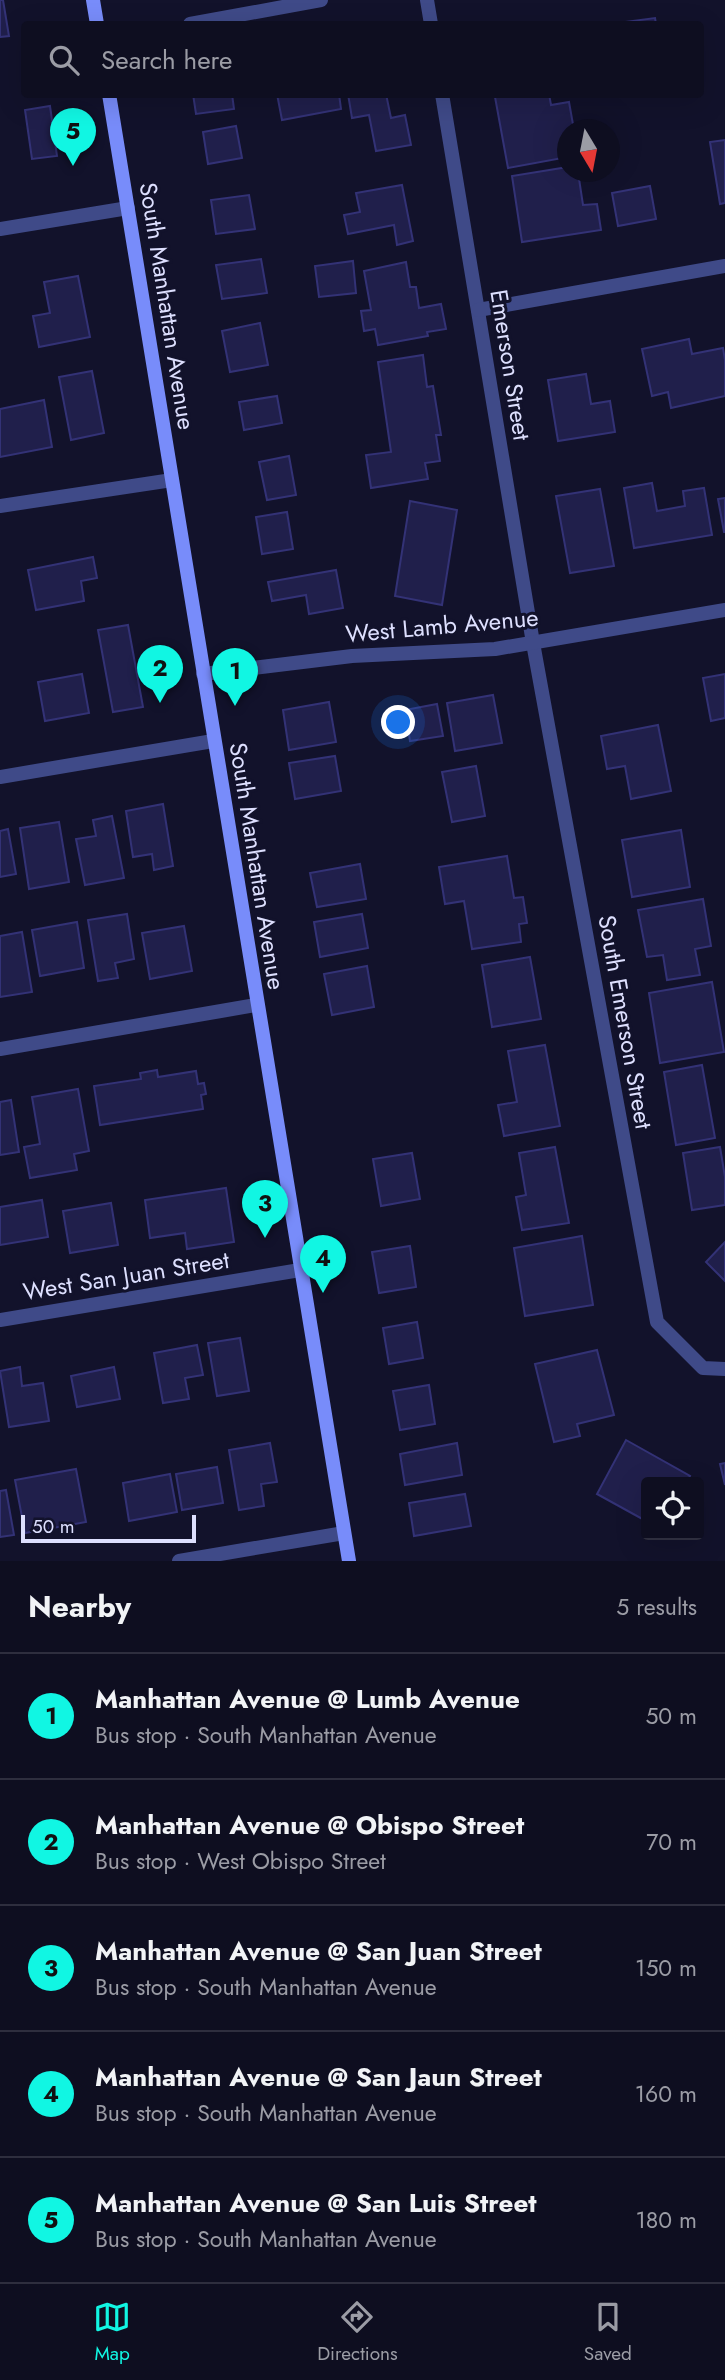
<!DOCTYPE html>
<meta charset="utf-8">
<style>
:root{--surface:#0e0e20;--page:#1c1c2d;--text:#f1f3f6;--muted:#9b9ca5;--line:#2e2e3e;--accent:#11f6e3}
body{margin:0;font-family:Jost,sans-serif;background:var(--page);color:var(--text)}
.controls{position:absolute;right:21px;bottom:21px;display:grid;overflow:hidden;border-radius:7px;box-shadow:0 7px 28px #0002}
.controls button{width:63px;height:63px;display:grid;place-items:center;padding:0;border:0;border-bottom:2px solid var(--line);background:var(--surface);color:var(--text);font:35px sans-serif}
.compass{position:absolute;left:557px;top:119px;width:63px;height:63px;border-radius:50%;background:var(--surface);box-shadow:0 7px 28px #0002;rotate:170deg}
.scale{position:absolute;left:21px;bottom:18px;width:175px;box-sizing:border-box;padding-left:7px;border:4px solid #dddffe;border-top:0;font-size:19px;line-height:24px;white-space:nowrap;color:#dddffe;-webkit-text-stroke:5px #12122b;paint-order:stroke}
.you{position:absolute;left:399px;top:723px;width:24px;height:24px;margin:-18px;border:5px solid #fff;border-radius:50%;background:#1a73e8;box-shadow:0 0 0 10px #1a73e833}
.badge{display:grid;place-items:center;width:46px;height:46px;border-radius:50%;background:var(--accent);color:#111;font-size:23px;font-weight:700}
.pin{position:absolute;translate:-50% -58px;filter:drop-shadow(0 2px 4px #0008)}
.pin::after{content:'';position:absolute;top:37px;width:24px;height:21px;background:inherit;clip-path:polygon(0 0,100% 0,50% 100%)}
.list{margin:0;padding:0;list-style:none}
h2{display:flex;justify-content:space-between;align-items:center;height:91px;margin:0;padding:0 28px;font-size:30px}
h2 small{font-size:23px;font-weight:400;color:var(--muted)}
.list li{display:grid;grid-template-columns:46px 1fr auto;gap:21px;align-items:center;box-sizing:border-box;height:126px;padding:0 28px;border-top:2px solid var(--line)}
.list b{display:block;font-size:26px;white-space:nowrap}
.list p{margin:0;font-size:23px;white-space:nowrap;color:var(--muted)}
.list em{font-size:23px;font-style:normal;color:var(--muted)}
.icon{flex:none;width:38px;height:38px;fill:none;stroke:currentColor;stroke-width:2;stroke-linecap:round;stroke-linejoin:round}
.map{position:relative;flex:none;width:725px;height:1561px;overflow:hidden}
.search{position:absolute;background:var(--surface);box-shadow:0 7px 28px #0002;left:21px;right:21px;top:21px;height:77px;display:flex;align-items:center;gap:18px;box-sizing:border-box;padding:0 24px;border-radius:7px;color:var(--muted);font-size:26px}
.sheet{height:721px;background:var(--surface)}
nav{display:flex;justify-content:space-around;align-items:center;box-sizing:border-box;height:98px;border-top:2px solid var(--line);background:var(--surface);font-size:19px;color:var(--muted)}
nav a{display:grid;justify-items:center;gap:4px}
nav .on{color:var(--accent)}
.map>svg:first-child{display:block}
.building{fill:#201f4b;stroke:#333276;stroke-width:2}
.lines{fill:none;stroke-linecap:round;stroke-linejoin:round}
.minor{stroke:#3f4a88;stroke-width:14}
.secondary{stroke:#788cfa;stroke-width:14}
.labels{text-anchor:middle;stroke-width:6;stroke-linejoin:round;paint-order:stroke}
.street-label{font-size:24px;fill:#dddffe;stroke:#12122b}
</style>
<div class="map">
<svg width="725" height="1561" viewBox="0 0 725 1561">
<rect width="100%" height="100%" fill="#12122b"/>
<!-- building -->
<g class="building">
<polygon points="0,0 3,0 9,36 0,37"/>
<polygon points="655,18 656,24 610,24"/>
<polygon points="193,94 232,94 234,109 196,114"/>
<polygon points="277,94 339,94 341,109 282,120"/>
<polygon points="348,94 386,94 391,118 405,115 411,145 376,151 369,115 352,118"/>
<polygon points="509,94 549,94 551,105 569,102 574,130 568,130 568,157 508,168 495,97"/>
<polygon points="50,106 57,156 32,159 25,110"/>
<polygon points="236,126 242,158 208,164 203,132"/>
<polygon points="725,140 725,203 720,204 710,142"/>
<polygon points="568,167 568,172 578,172 583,205 597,204 601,230 522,242 512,176"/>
<polygon points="402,185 413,241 397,245 394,225 348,234 344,215 360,212 356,193"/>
<polygon points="650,186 656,219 618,226 612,193"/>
<polygon points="249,195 255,229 216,234 211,200"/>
<polygon points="261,259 267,293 222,299 216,265"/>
<polygon points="353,261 356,293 319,297 315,266"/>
<polygon points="406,262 410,287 416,287 419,308 441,304 446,329 427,332 428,336 378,345 375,329 364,331 361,311 371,310 364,271"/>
<polygon points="78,276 90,337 39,347 33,316 50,313 44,282"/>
<polygon points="260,323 268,365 230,372 222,331"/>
<polygon points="689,339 692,354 723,348 725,360 725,396 671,408 668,392 652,396 642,349"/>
<polygon points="423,355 427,387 433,386 441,435 436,435 440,461 425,463 428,479 371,488 366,455 391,452 378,362"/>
<polygon points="92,371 104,433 71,440 59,377"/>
<polygon points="586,374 591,404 610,401 615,432 558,441 548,380"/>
<polygon points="277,396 282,423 244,430 239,402"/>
<polygon points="44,400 52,447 0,457 0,409"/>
<polygon points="289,456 296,495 267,500 259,462"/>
<polygon points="652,483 657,511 685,506 683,491 704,488 712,535 634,548 624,488"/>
<polygon points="600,489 614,566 570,573 556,496"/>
<polygon points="725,498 725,532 724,532 718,499"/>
<polygon points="410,501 457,510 442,605 395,596"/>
<polygon points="287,512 293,549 262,554 256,517"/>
<polygon points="93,557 97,578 81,581 84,601 36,610 28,570"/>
<polygon points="336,570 343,608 309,614 306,595 272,601 268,582"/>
<polygon points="128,625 143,707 113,712 98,630"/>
<polygon points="82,674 89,713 45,721 38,682"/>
<polygon points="725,674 725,718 711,721 703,678"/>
<polygon points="493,695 502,743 455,751 447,703"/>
<polygon points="329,702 336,742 289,750 283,710"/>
<polygon points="437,704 443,736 410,741 405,710"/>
<polygon points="658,725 671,791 631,799 625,766 607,769 601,736"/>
<polygon points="335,756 341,791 295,799 289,763"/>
<polygon points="476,766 485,816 452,822 442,772"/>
<polygon points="163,804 173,866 154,870 152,854 133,857 126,811"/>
<polygon points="112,816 124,878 85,885 76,839 96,836 93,820"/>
<polygon points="59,822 69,882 29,889 20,828"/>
<polygon points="8,829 16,874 0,877 0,831"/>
<polygon points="681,830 690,887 632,897 622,840"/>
<polygon points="507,856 514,898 523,897 527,923 519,924 521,942 472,949 464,901 445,904 439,867"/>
<polygon points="360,864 366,899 317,907 310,873"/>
<polygon points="703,899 711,946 695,949 700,975 667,980 663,955 647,957 638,910"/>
<polygon points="127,914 134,959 115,963 118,978 98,981 88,920"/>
<polygon points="362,914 368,948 320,957 314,922"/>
<polygon points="77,922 84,968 40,976 32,930"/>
<polygon points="184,926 192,971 150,979 142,933"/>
<polygon points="22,932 32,992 0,997 0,936"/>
<polygon points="530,957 541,1019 492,1027 482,965"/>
<polygon points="367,966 374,1007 332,1015 324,974"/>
<polygon points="712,982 724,1052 660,1063 649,993"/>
<polygon points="545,1045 560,1126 504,1136 498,1105 517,1102 508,1051"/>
<polygon points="702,1065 715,1138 676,1145 664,1072"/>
<polygon points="157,1070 158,1077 196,1071 198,1084 204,1083 206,1094 201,1095 203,1109 100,1125 94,1086 141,1079 140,1073"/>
<polygon points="78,1089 89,1151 74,1154 77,1170 30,1178 24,1147 40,1144 32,1097"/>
<polygon points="11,1100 19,1152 0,1155 0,1102"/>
<polygon points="555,1147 569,1223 522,1230 516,1197 526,1195 519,1153"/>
<polygon points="720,1147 725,1177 725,1205 692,1210 683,1153"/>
<polygon points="412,1153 420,1199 381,1206 373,1159"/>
<polygon points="226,1188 234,1242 187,1249 185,1233 150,1238 145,1200"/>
<polygon points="42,1200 48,1237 0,1245 0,1207"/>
<polygon points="111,1203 118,1245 70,1253 63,1211"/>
<polygon points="582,1236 593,1305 525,1316 514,1248"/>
<polygon points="725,1242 725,1281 706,1262"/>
<polygon points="410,1246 416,1287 379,1293 372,1252"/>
<polygon points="417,1322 423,1358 389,1364 383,1328"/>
<polygon points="240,1338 249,1391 217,1396 208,1343"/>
<polygon points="197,1345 203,1375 185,1378 189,1399 163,1403 154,1353"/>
<polygon points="597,1350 614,1415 577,1424 580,1436 554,1442 535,1364"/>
<polygon points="20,1367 22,1386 43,1383 49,1421 9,1427 0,1371"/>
<polygon points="114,1367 120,1399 77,1407 71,1376"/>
<polygon points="429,1385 435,1424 400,1430 393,1391"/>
<polygon points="626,1440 690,1476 687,1482 646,1482 646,1521 597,1494"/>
<polygon points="270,1443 277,1482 261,1484 264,1506 239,1510 229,1450"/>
<polygon points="457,1443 462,1475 405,1485 400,1454"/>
<polygon points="725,1463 725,1485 720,1464"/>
<polygon points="217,1467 223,1503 182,1510 176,1474"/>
<polygon points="76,1469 86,1522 25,1533 15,1480"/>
<polygon points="170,1474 177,1512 129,1521 123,1483"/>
<polygon points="6,1490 14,1535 0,1537 0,1491"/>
<polygon points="465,1494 471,1526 414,1536 409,1503"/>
</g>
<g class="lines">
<!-- minor -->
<g class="minor">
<polyline points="427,0 431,24"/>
<polyline points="190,24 321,0"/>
<polyline points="442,94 533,643 657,1322 703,1368 725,1369"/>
<polyline points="0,229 128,208"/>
<polyline points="478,310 725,266"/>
<polyline points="0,506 172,480"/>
<polyline points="203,674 352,656 495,649 725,610"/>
<polyline points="0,777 213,741"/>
<polyline points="0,1049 256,1005"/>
<polyline points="0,1320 300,1270"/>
<polyline points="179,1561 344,1533"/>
</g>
<!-- secondary -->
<g class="secondary">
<polyline points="93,0 97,24"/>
<polyline points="109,94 349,1561"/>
</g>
</g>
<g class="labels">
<!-- street labels -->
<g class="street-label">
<text transform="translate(167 306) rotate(81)" y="8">South Manhattan Avenue</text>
<text transform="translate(510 365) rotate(81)" y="8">Emerson Street</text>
<text transform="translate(442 626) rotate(-5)" y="8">West Lamb Avenue</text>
<text transform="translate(257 866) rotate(81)" y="8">South Manhattan Avenue</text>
<text transform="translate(625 1022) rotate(80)" y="8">South Emerson Street</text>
<text transform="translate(126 1276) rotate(-9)" y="8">West San Juan Street</text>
</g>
</g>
</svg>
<div class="controls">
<button><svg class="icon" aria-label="locate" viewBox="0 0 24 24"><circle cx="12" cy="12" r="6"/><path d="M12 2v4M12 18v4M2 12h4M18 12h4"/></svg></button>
</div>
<svg class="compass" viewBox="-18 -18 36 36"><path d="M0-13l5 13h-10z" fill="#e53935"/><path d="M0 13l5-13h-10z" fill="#9b9ca5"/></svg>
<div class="scale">50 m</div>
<div class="you"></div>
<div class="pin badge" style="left:235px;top:706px">1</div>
<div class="pin badge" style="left:160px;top:703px">2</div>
<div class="pin badge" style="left:265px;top:1238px">3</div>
<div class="pin badge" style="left:323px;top:1293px">4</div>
<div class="pin badge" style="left:73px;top:166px">5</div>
<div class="search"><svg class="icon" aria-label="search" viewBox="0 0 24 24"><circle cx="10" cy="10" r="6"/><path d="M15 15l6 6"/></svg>Search here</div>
</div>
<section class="sheet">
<h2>Nearby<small>5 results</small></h2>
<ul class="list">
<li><span class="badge">1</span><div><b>Manhattan Avenue @ Lumb Avenue</b><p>Bus stop · South Manhattan Avenue</p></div><em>50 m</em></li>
<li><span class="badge">2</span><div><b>Manhattan Avenue @ Obispo Street</b><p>Bus stop · West Obispo Street</p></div><em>70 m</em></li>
<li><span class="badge">3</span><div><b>Manhattan Avenue @ San Juan Street</b><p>Bus stop · South Manhattan Avenue</p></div><em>150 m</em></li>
<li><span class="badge">4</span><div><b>Manhattan Avenue @ San Jaun Street</b><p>Bus stop · South Manhattan Avenue</p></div><em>160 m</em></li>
<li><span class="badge">5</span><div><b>Manhattan Avenue @ San Luis Street</b><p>Bus stop · South Manhattan Avenue</p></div><em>180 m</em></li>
</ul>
</section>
<nav>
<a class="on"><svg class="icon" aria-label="map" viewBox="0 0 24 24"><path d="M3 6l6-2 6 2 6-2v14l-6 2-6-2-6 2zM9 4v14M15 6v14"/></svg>Map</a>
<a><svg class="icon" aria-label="directions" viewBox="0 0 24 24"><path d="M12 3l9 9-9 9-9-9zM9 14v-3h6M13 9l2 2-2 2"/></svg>Directions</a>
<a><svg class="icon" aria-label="saved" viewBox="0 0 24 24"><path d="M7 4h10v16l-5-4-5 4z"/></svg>Saved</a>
</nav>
